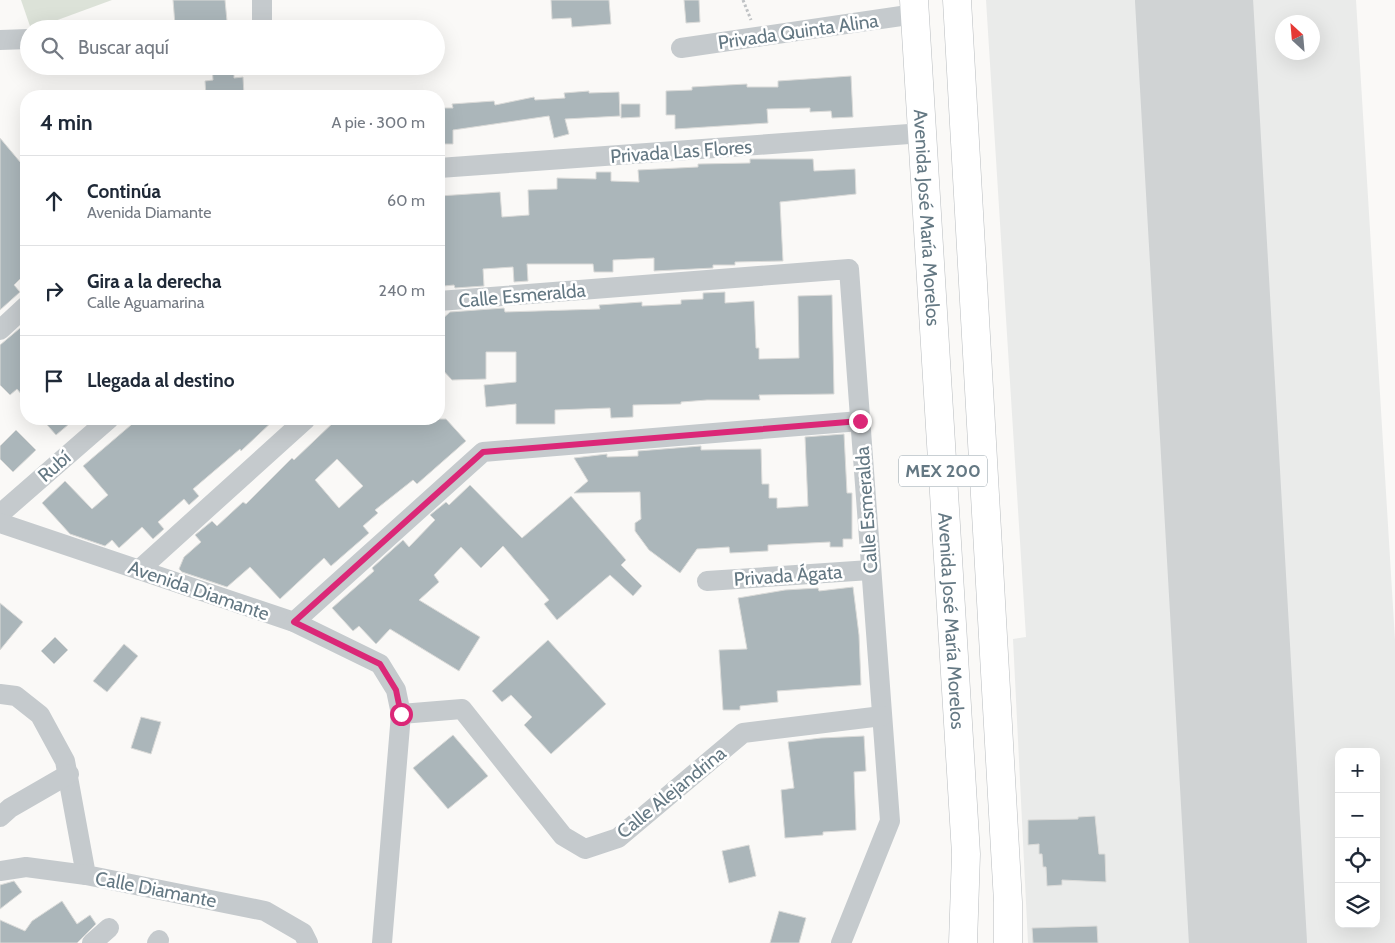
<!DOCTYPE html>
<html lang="es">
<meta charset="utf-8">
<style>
:root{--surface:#fff;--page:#f6f6f7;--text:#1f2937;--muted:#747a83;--line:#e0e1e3}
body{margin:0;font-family:Cabin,sans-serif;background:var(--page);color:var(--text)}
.controls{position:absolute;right:15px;bottom:15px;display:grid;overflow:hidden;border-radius:10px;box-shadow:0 5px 20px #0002}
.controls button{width:45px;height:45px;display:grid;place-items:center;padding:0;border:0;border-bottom:1px solid var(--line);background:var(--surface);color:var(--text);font:25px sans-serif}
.compass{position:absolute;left:1275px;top:15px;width:45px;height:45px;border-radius:50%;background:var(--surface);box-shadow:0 5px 20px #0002;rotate:334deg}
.stop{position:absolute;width:15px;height:15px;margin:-11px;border:4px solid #db2777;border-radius:50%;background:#fff}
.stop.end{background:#db2777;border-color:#fff;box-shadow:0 1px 5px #0008}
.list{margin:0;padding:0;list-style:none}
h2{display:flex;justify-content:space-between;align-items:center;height:65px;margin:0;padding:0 20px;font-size:21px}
h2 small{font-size:16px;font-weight:400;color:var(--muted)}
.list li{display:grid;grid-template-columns:32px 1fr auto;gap:15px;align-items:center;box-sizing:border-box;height:90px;padding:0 20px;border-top:1px solid var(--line)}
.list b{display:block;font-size:19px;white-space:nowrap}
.list p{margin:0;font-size:16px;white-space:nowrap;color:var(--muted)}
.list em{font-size:16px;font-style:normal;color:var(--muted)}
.icon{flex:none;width:28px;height:28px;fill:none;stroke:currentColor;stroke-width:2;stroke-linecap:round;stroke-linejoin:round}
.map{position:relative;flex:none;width:1395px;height:943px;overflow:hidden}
.search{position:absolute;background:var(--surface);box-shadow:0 5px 20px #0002;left:20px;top:20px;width:425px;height:55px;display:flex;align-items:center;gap:12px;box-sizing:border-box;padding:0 18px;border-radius:28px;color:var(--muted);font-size:19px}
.panel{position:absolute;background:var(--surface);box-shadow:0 5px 20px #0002;left:20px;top:90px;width:425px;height:335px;border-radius:20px}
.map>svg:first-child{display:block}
.built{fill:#eaebea;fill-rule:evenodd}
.green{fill:#dce2d8}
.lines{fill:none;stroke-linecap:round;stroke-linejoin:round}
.runway{stroke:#d0d3d4;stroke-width:118}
.building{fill:#abb6ba;stroke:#dbdbd9;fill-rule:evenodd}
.highway-casing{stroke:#b8bcbf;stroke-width:29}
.path{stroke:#bfc2c4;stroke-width:3;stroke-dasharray:2.5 2.5;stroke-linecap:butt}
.street{stroke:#c5cacd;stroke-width:20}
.highway{stroke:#fff;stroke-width:28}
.route{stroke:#db2777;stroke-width:6}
.labels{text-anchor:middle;stroke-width:5;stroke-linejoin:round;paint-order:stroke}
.shield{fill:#fff;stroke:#92a0a8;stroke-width:1}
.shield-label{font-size:18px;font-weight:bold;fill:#647883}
.street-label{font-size:19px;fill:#647883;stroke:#fff}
</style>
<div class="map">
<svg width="1395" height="943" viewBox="0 0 1395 943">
<rect width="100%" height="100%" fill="#faf9f7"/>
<!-- built -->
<path class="built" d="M986,0H1356L1395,640V943H1028L1013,639L1026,637ZM1282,22H1312V52H1282ZM1339,752H1376V924H1339Z"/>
<!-- green -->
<polygon class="green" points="21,0 112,0 33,29 31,29"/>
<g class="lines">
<!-- runway -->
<polyline class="runway" points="1194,0 1248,943"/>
</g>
<!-- building -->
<g class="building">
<polygon points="173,0 225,0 227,21 175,25"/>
<polygon points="551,0 609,0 611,24 572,27 571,18 552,19"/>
<polygon points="684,0 699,0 700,22 686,23"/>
<polygon points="212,66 234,66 234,78 243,77 244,96 206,96 205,81 213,80"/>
<polygon points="851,76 853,117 832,118 831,111 810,112 810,108 767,109 768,123 675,129 675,115 666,115 666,91 692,90 692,87 727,85 747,84 747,87 778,87 778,81"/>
<polygon points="589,91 589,93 619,92 620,116 565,119 569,134 554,138 549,116 453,130 453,144 439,144 439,108 453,108 452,104 494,101 495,105 534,97 535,100 565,98 564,93"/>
<polygon points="621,104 640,104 640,117 621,118"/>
<polygon points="0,138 26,169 26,273 14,285 20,292 0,310"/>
<polygon points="750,159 813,159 814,171 855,169 856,194 780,202 783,261 735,262 735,265 713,265 713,268 654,271 654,258 613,260 613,272 594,272 593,264 527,264 528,281 514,282 513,267 483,269 484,286 455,288 454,285 444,286 439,196 500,192 502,217 529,215 528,190 557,189 557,178 596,179 596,172 611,172 611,181 639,182 638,170 698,167 698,164 750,163"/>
<polygon points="725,292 725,303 754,301 756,348 759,348 759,359 799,358 798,296 832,295 834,394 759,395 760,400 707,400 681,402 681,404 633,405 633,417 611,418 610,408 555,410 555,424 516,424 516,404 486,407 484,385 516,382 516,352 486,352 486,379 452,380 439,366 439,322 450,312 504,308 505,312 600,309 599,305 642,302 642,306 681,304 681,300 703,299 703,293"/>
<polygon points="26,323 26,400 17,389 10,395 0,385 0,345"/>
<polygon points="42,419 75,419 56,435"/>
<polygon points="138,419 275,419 241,451 240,449 193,489 199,496 189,505 184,499 158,522 164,529 153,539 142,527 119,548 112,540 105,546 70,534 42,503 65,481 92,509 108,495 83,466"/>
<path d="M337,419H446L466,441L417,484L413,480L375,510L378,513L363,526L369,533L331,566L324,558L280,599L250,567L227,587L182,572L179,569L184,557L201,542L195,535L212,521L217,526L243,502L246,504L292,458L294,460ZM337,459L363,486L339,508L315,480Z"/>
<polygon points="16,430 36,450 13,472 0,459 0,446"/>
<polygon points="844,434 847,493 852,493 852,539 843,539 843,547 830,547 830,542 768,545 768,551 730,553 729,547 697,549 680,573 649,550 635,531 635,523 641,519 640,492 574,493 588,481 574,458 607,454 607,457 638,456 638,451 701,446 701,450 761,449 762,484 769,484 769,498 777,498 777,508 808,506 805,437"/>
<polygon points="470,485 522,538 571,496 626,560 621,565 642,586 633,596 610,575 557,620 544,604 549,600 503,546 481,568 461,547 434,575 439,582 419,600 480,637 459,671 390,629 376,644 359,626 353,631 332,608 374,571 372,568 403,540 409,547 435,520 430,515 446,502 449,505"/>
<polygon points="853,587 859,635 861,685 777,691 778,702 740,706 740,710 723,710 719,650 747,649 738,598 785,590 818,588 819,591"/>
<polygon points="0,603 23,622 0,650"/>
<polygon points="55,637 68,650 54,664 41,651"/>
<polygon points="548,640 606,704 551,754 524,725 532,717 511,695 502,702 492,691"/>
<polygon points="124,644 138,656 107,692 93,681"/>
<polygon points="141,717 161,722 151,754 131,748"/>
<polygon points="453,735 488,776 448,809 413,768"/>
<polygon points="864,736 866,771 854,772 856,830 823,832 823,835 785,838 781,790 794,788 788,742 821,738"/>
<polygon points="1095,816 1099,854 1105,854 1106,882 1062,880 1062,885 1047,886 1046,867 1043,867 1042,854 1039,854 1039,844 1028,845 1028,820 1078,819 1078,817"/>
<polygon points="749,845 756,876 729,883 722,851"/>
<polygon points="14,881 22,892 0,909 0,885"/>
<polygon points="62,901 77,924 90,915 96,924 77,943 0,943 0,920 25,931 32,921"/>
<polygon points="779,911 806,918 799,943 770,943"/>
<polygon points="1097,926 1098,943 1033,943 1032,928"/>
</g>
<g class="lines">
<!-- highway casing -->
<g class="highway-casing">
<g id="highway">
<path id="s1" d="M914,0L966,854L963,943"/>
<polyline points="957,0 1008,902 1008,943"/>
</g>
</g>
<!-- path -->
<polyline class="path" points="743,0 751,20"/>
<!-- street -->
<g class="street">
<polyline points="262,0 262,29"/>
<polyline points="0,40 29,39"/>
<polyline points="681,48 915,14"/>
<polyline points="439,168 923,133"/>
<polyline points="439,301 849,269 890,821 841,943"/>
<polyline points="0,330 26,306"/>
<polyline points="0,514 109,419"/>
<polyline points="0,523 294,622 380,664 396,690 401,714 382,943"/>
<polyline points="139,570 306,419"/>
<polyline points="707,581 870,570"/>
<polyline points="294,622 483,452 860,421"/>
<polyline points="0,694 16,696 40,715 65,761 86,875 265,911 303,933 308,943"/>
<polyline points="401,714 462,709 563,836 585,849 618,838 743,733 882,716"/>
<polyline points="0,817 10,808 69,774"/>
<polyline points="0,871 26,867 86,875"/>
<polyline points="92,943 109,928"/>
<polyline points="157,943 159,940"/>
</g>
<!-- highway -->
<use href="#highway" class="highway"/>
</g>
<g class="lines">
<!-- route -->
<polyline class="route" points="401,714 396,690 380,664 294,622 483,452 860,421"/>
</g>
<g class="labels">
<!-- shield labels -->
<rect class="shield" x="899" y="455.5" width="88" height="31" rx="4"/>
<g class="shield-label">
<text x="943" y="477">MEX 200</text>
</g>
<!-- street labels -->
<g class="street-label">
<text transform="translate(798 31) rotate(-8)" y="7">Privada Quinta Alina</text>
<text transform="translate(681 151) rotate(-4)" y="7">Privada Las Flores</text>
<text dy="7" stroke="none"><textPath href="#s1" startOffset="218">Avenida José María Morelos</textPath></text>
<text transform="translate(522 295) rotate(-5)" y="7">Calle Esmeralda</text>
<text transform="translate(54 466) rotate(-41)" y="7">Rubí</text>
<text transform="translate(866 510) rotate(-94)" y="7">Calle Esmeralda</text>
<text transform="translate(788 575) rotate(-4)" y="7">Privada Ágata</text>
<text transform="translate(199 590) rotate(19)" y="7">Avenida Diamante</text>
<text dy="7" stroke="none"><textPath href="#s1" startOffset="622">Avenida José María Morelos</textPath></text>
<text transform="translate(671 792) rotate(-39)" y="7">Calle Alejandrina</text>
<text transform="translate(156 889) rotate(11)" y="7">Calle Diamante</text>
</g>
</g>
</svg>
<div class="controls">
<button>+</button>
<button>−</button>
<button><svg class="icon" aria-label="locate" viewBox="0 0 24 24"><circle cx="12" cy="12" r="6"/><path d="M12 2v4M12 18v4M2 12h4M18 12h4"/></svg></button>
<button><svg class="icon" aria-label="layers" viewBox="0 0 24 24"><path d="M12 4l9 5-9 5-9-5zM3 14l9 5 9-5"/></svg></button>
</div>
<svg class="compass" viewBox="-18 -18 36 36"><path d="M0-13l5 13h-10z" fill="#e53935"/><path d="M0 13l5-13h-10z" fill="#747a83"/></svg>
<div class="stop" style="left:401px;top:714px"></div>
<div class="stop end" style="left:860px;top:421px"></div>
<div class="search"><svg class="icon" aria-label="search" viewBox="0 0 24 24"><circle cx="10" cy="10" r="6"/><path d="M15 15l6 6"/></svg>Buscar aquí</div>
<section class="panel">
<h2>4 min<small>A pie · 300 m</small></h2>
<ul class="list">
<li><svg class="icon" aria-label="ahead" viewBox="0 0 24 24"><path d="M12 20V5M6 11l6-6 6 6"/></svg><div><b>Continúa</b><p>Avenida Diamante</p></div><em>60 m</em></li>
<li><svg class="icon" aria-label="right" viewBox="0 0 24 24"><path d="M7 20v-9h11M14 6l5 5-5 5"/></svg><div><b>Gira a la derecha</b><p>Calle Aguamarina</p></div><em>240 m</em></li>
<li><svg class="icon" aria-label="arrive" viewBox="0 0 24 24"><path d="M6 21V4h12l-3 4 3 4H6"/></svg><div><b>Llegada al destino</b></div></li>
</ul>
</section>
</div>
